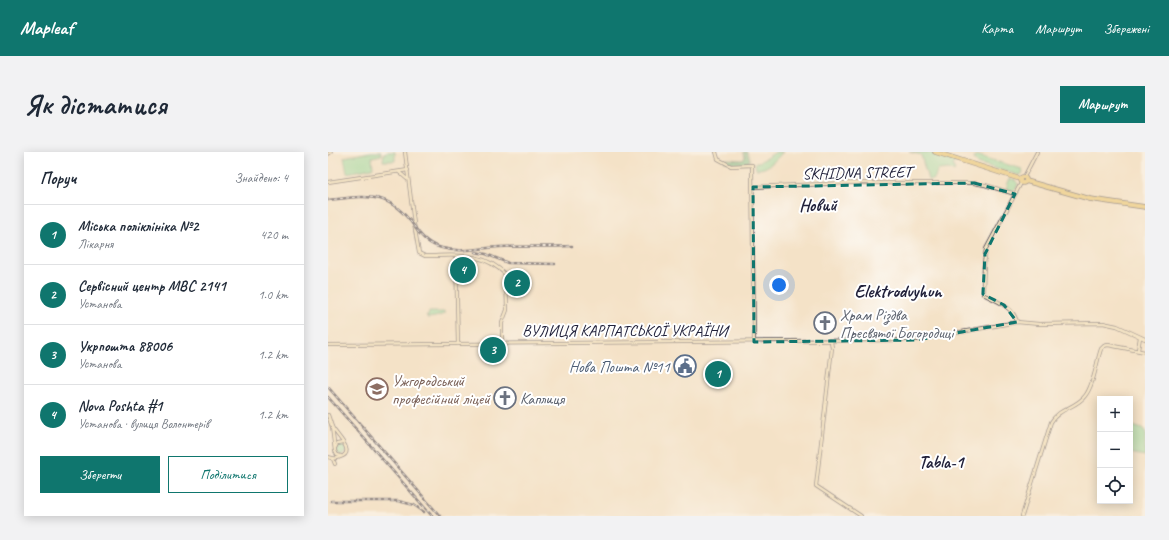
<!DOCTYPE html>
<html lang="uk">
<meta charset="utf-8">
<style>
:root{--surface:#fff;--page:#f2f2f3;--text:#1f2937;--muted:#747a83;--line:#e0e1e3;--accent:#0f766e}
body{margin:0;font-family:Caveat,sans-serif;background:var(--page);color:var(--text)}
.controls{position:absolute;right:12px;bottom:12px;display:grid;overflow:hidden;border-radius:0px;box-shadow:0 2px 10px #0003}
.controls button{width:36px;height:36px;display:grid;place-items:center;padding:0;border:0;border-bottom:1px solid var(--line);background:var(--surface);color:var(--text);font:20px sans-serif}
.you{position:absolute;left:451px;top:133px;width:14px;height:14px;margin:-10px;border:3px solid #fff;border-radius:50%;background:#1a73e8;box-shadow:0 0 0 6px #1a73e833}
.badge{display:grid;place-items:center;width:26px;height:26px;border-radius:50%;background:var(--accent);color:#fff;font-size:13px;font-weight:700}
.pin{position:absolute;translate:-50% -50%;border:2px solid #fff;box-shadow:0 1px 4px #0006}
.list{margin:0;padding:0;list-style:none}
h2{display:flex;justify-content:space-between;align-items:center;height:52px;margin:0;padding:0 16px;font-size:17px}
h2 small{font-size:13px;font-weight:400;color:var(--muted)}
.list li{display:grid;grid-template-columns:26px 1fr auto;gap:12px;align-items:center;box-sizing:border-box;height:60px;padding:0 16px;border-top:1px solid var(--line)}
.list b{display:block;font-size:15px;white-space:nowrap}
.list p{margin:0;font-size:13px;white-space:nowrap;color:var(--muted)}
.list em{font-size:13px;font-style:normal;color:var(--muted)}
.actions{display:flex;gap:8px;padding:12px 16px}
.actions a{flex:1;padding:9px 0;border:1px solid var(--accent);border-radius:0px;text-align:center;font-size:14px;color:var(--accent)}
.actions .main{background:var(--accent);color:#fff}
.icon{flex:none;width:22px;height:22px;fill:none;stroke:currentColor;stroke-width:2;stroke-linecap:round;stroke-linejoin:round}
.map{position:relative;flex:none;width:817px;height:364px;overflow:hidden;border-radius:0px}
header{display:flex;align-items:center;gap:24px;box-sizing:border-box;height:56px;padding:0 20px;background:var(--accent);color:#fff}
header strong{font-size:19px}
nav{display:flex;gap:22px;margin-inline-start:auto;font-size:14px}
.intro{display:flex;align-items:center;justify-content:space-between;box-sizing:border-box;height:96px;padding:0 24px}
h1{margin:0;font-size:28px}
.button{padding:10px 18px;border-radius:0px;background:var(--accent);color:#fff;font-size:14px;font-weight:700}
main{display:flex;gap:24px;padding:0 24px}
aside{flex:1;background:var(--surface);border-radius:0px;box-shadow:0 2px 10px #0003}
.map>svg:first-child{display:block}
.green{fill:#87da9b;stroke:#547e6b}
.forest{fill:#6dba83;stroke:#486e5f}
.lines{fill:none;stroke-linecap:round;stroke-linejoin:round}
.stream{stroke:#60c4de;stroke-width:1}
.secondary-casing{stroke:#423f50;stroke-width:4}
.highway-casing{stroke:#423f50;stroke-width:5.5}
.secondary{stroke:#f7e8c3;stroke-width:2.5}
.highway{stroke:#eac669;stroke-width:4}
.rail-casing{stroke:#22223b;stroke-width:2.5}
.rail{stroke:#fff;stroke-width:1;stroke-dasharray:3;stroke-linecap:butt}
.marked{fill:none;stroke:#0f766e;stroke-width:3;stroke-dasharray:8 5;stroke-linejoin:round}
.labels{text-anchor:middle;stroke-width:4;stroke-linejoin:round;paint-order:stroke}
.street-label{font-size:16px;fill:#22223b;stroke:#fff}
.worship-label{font-size:16px;fill:#5b616d;stroke:#fff;text-anchor:start}
.service-label{font-size:16px;fill:#4e5e75;stroke:#fff;text-anchor:end}
.education-label{font-size:16px;fill:#785e54;stroke:#fff;text-anchor:start}
.neighbourhood-label{font-size:17px;font-weight:bold;fill:#22223b;stroke:#fff}
.quarter-label{font-size:18px;font-weight:bold;fill:#22223b;stroke:#fff}
</style>
<header>
<strong>Mapleaf</strong>
<nav><a>Карта</a><a>Маршрут</a><a>Збережені</a></nav>
</header>
<div class="intro"><h1>Як дістатися</h1><a class="button">Маршрут</a></div>
<main>
<aside>
<h2>Поруч<small>Знайдено: 4</small></h2>
<ul class="list">
<li><span class="badge">1</span><div><b>Міська поліклініка №2</b><p>Лікарня</p></div><em>420 m</em></li>
<li><span class="badge">2</span><div><b>Сервісний центр МВС 2141</b><p>Установа</p></div><em>1.0 km</em></li>
<li><span class="badge">3</span><div><b>Укрпошта 88006</b><p>Установа</p></div><em>1.2 km</em></li>
<li><span class="badge">4</span><div><b>Nova Poshta #1</b><p>Установа · вулиця Волонтерів</p></div><em>1.2 km</em></li>
</ul>
<div class="actions"><a class="main">Зберегти</a><a>Поділитися</a></div>
</aside>
<div class="map">
<svg width="817" height="364" viewBox="0 0 817 364">
<rect width="100%" height="100%" fill="#fff"/>
<filter id="ink" filterUnits="userSpaceOnUse"><feTurbulence type="fractalNoise" baseFrequency=".025" numOctaves="2"/><feDisplacementMap in="SourceGraphic" scale="8" xChannelSelector="R" yChannelSelector="G"/><feConvolveMatrix kernelMatrix="1 2 1 2 8 2 1 2 1" color-interpolation-filters="sRGB"/></filter>
<filter id="wash" filterUnits="userSpaceOnUse"><feTurbulence type="fractalNoise" baseFrequency=".012" numOctaves="4" result="noise"/><feDisplacementMap in="SourceGraphic" scale="16" xChannelSelector="R" yChannelSelector="G"/><feGaussianBlur stdDeviation="0.9" result="paint"/><feColorMatrix in="noise" values="0 0 0 0 0 0 0 0 0 0 0 0 0 0 0 0 0 1.4 0 .05"/><feComposite in="paint" operator="in"/></filter>
<g filter="url(#wash)">
<rect width="100%" height="100%" fill="#f4e2c7"/>
<!-- green -->
<g class="green">
<polygon points="43,0 53,0 54,3 44,5 45,16 19,21 16,5"/>
<polygon points="60,0 67,0 67,9 55,9 56,1"/>
<path d="M448,0H455C447,8 440,18 428,17L427,11L433,9Z"/>
<path d="M581,0H601L628,9L625,13L627,19L626,20L621,17L610,18C606,24 609,29 600,28L593,3Z"/>
<polygon points="648,3 694,17 695,20 693,23 690,23 649,11 646,7"/>
<polygon points="683,27 688,29 690,32 688,37 685,39 678,37 681,28"/>
<polygon points="101,160 117,160 117,162 107,165 100,166 98,164 100,164"/>
<polygon points="802,273 814,277 817,280 817,304 802,301"/>
<circle cx="13" cy="298" r="5"/>
</g>
<!-- forest -->
<polygon class="forest" points="415,0 419,0 422,7 420,11 407,12 396,9 398,7 415,8 417,5"/>
<g class="lines">
<!-- stream -->
<polyline class="stream" points="640,0 641,1"/>
</g>
</g>
<g filter="url(#ink)">
<g class="lines">
<!-- secondary casing -->
<g class="secondary-casing">
<g id="secondary">
<path d="M77,0L86,72L91,101L97,104C126,104 155,98 178,123L179,158L174,171V191"/>
<polyline points="388,0 390,7 403,14 424,13 426,190"/>
<polyline points="0,2 3,0"/>
<polyline points="71,20 79,27"/>
<polyline points="696,25 709,0"/>
<polyline points="0,30 80,18"/>
<polyline points="425,35 519,31 646,31 657,33 687,42"/>
<polyline points="128,104 130,192"/>
<path d="M689,170C686,155 667,148 655,142V139L656,112L658,97L693,31"/>
<polyline points="503,189 504,196 488,334 533,364"/>
<polyline points="0,193 589,188 689,170 711,172 775,171 789,174 817,187"/>
<polyline points="810,198 812,185"/>
<polyline points="0,263 4,275 7,299 9,303 13,304"/>
<polyline points="7,296 9,292 15,291"/>
<path d="M0,305C7,307 9,307 15,304C26,298 8,283 4,275"/>
<polyline points="5,307 7,312"/>
<path d="M694,364L723,270C731,256 748,256 757,244C766,233 768,211 773,197L776,194L780,193L817,200"/>
</g>
</g>
<!-- highway casing -->
<g class="highway-casing">
<g id="highway">
<polyline points="607,0 692,27"/>
<circle cx="695" cy="28" r="3"/>
<polyline points="698,29 762,47 817,55"/>
</g>
</g>
<!-- secondary -->
<use href="#secondary" class="secondary"/>
<!-- highway -->
<use href="#highway" class="highway"/>
<!-- rail casing -->
<g class="rail-casing">
<g id="rail">
<path d="M0,48C39,44 60,38 86,74C93,85 101,93 114,96C132,101 152,96 171,95C195,94 220,95 244,94"/>
<polyline points="147,100 158,102 180,111 227,112"/>
<polyline points="0,235 112,364"/>
<polyline points="0,245 104,364"/>
<polyline points="3,349 70,349 86,353 96,360"/>
</g>
</g>
<!-- rail -->
<use href="#rail" class="rail"/>
</g>
</g>
<!-- marked area -->
<path d="M0 0H817V364H0ZM646,31L687,42L657,102L655,142L676,153L689,170L589,188L426,190L425,35Z" fill="#f4e2c7" fill-opacity=".55" fill-rule="evenodd"/>
<path class="marked" d="M646,31L687,42L657,102L655,142L676,153L689,170L589,188L426,190L425,35Z"/>
<!-- icons -->
<defs>
<g id="church-ring" transform="scale(1.15)"><circle r="9.5" fill="#fff" stroke="#6b7280" stroke-width="1.5"/><path d="M-1.2-6h2.4v3.5h3.3v2.4h-3.3V6h-2.4V-.1h-3.3v-2.4h3.3Z" fill="#6b7280"/></g>
<g id="civic-ring" transform="scale(1.15)"><circle r="9.5" fill="#fff" stroke="#5c6f8a" stroke-width="1.5"/><path d="M-.6-6.5H3V-4.5H.6V-3L4-1V1h2V6H-6V1h2V-1L-.6-3ZM-1.2 2.5V6h2.4V2.5Z" fill="#5c6f8a"/></g>
<g id="university-ring" transform="scale(1.15)"><circle r="9.5" fill="#fff" stroke="#8d6e63" stroke-width="1.5"/><path d="M0-5L7-2L0 1L-7-2ZM-4 1L0 2.5L4 1V4Q0 6-4 4Z" fill="#8d6e63"/></g>
</defs>
<g fill-rule="evenodd">
<use href="#church-ring" x="497" y="171"/>
<use href="#civic-ring" x="357" y="214"/>
<use href="#university-ring" x="49" y="237"/>
<use href="#church-ring" x="177" y="246"/>
</g>
<g class="labels">
<!-- street labels -->
<g class="street-label">
<text transform="translate(529 20) rotate(-1)" y="6">SKHIDNA STREET</text>
<text x="297" y="184">ВУЛИЦЯ КАРПАТСЬКОЇ УКРАЇНИ</text>
</g>
<!-- worship labels -->
<g class="worship-label">
<text x="512" y="168">Храм Різдва<tspan x="512" dy="18">Пресвятої Богородиці</tspan></text>
<text x="192" y="252">Каплиця</text>
</g>
<!-- service labels -->
<g class="service-label">
<text x="342" y="220">Нова Пошта №11</text>
</g>
<!-- education labels -->
<g class="education-label">
<text x="64" y="234">Ужгородський<tspan x="64" dy="18">професійний ліцей</tspan></text>
</g>
<!-- neighbourhood labels -->
<g class="neighbourhood-label">
<text x="490" y="59">Новий</text>
<text x="613" y="316">Tabla-1</text>
</g>
<!-- quarter labels -->
<g class="quarter-label">
<text x="570" y="145">Elektrodvyhun</text>
</g>
</g>
</svg>
<div class="controls">
<button>+</button>
<button>−</button>
<button><svg class="icon" aria-label="locate" viewBox="0 0 24 24"><circle cx="12" cy="12" r="6"/><path d="M12 2v4M12 18v4M2 12h4M18 12h4"/></svg></button>
</div>
<div class="you"></div>
<div class="pin badge" style="left:390px;top:222px">1</div>
<div class="pin badge" style="left:189px;top:131px">2</div>
<div class="pin badge" style="left:165px;top:198px">3</div>
<div class="pin badge" style="left:135px;top:118px">4</div>
</div>
</main>
